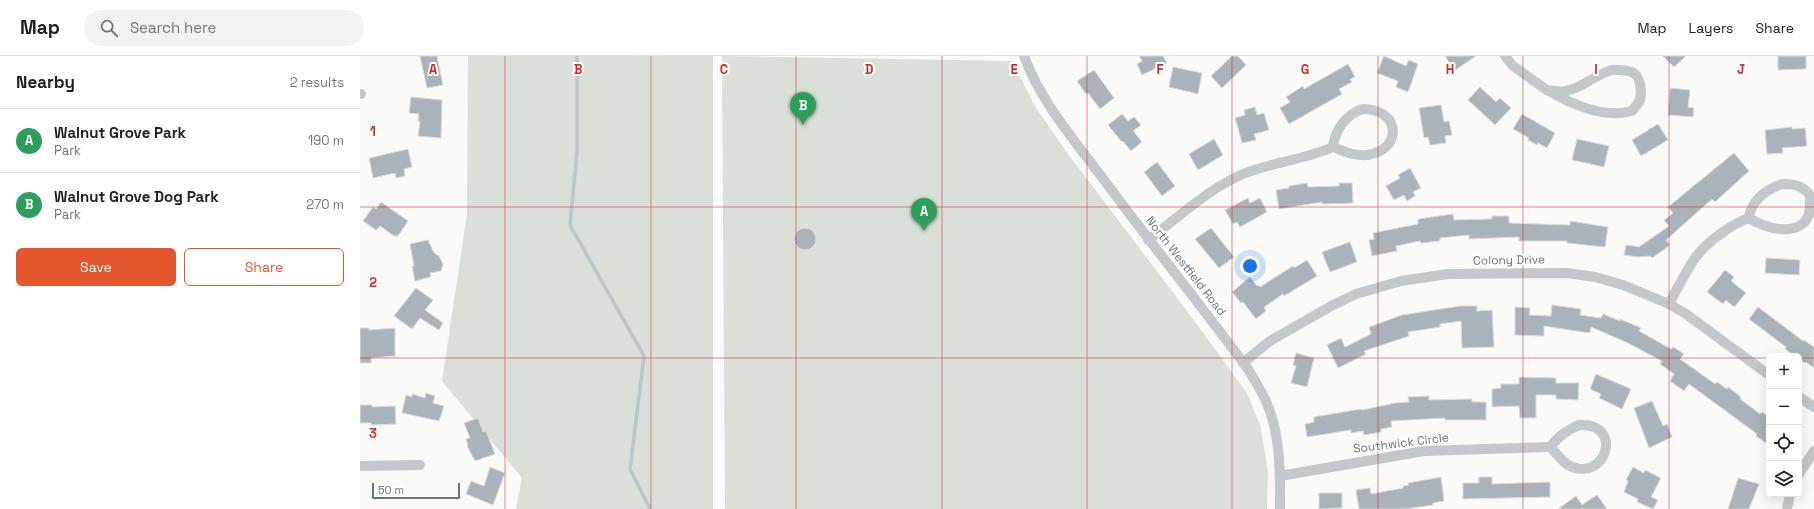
<!DOCTYPE html>
<meta charset="utf-8">
<style>
:root{--surface:#fff;--page:#f2f2f2;--text:#202124;--muted:#757577;--line:#e0e0e0;--accent:#e4572e}
body{margin:0;font-family:"Space Grotesk",sans-serif;background:var(--page);color:var(--text)}
.controls{position:absolute;right:12px;bottom:12px;display:grid;overflow:hidden;border-radius:6px;box-shadow:0 4px 16px #0002}
.controls button{width:36px;height:36px;display:grid;place-items:center;padding:0;border:0;border-bottom:1px solid var(--line);background:var(--surface);color:var(--text);font:20px sans-serif}
.scale{position:absolute;left:12px;bottom:10px;width:88px;box-sizing:border-box;padding-left:4px;border:2px solid #657683;border-top:0;font-size:11px;line-height:14px;white-space:nowrap;color:#657683;-webkit-text-stroke:3px #fff;paint-order:stroke}
.you{position:absolute;left:890px;top:210px;width:14px;height:14px;margin:-10px;border:3px solid #fff;border-radius:50%;background:#1a73e8;box-shadow:0 0 0 6px #1a73e833}
.badge{display:grid;place-items:center;width:26px;height:26px;border-radius:50%;background:var(--accent);color:#fff;font-size:13px;font-weight:700}
.pin{position:absolute;translate:-50% -33px;filter:drop-shadow(0 1px 2px #0008)}
.pin::after{content:'';position:absolute;top:21px;width:14px;height:12px;background:inherit;clip-path:polygon(0 0,100% 0,50% 100%)}
.list{margin:0;padding:0;list-style:none}
h2{display:flex;justify-content:space-between;align-items:center;height:52px;margin:0;padding:0 16px;font-size:17px}
h2 small{font-size:13px;font-weight:400;color:var(--muted)}
.list li{display:grid;grid-template-columns:26px 1fr auto;gap:12px;align-items:center;box-sizing:border-box;height:64px;padding:0 16px;border-top:1px solid var(--line)}
.list b{display:block;font-size:15px;white-space:nowrap}
.list p{margin:0;font-size:13px;white-space:nowrap;color:var(--muted)}
.list em{font-size:13px;font-style:normal;color:var(--muted)}
.actions{display:flex;gap:8px;padding:12px 16px}
.actions a{flex:1;padding:9px 0;border:1px solid var(--accent);border-radius:6px;text-align:center;font-size:14px;color:var(--accent)}
.actions .main{background:var(--accent);color:#fff}
.icon{flex:none;width:22px;height:22px;fill:none;stroke:currentColor;stroke-width:2;stroke-linecap:round;stroke-linejoin:round}
.map{position:relative;flex:none;width:1454px;height:453px;overflow:hidden}
header{display:flex;align-items:center;gap:24px;box-sizing:border-box;height:56px;padding:0 20px;background:var(--surface);border-bottom:1px solid var(--line)}
header strong{font-size:19px}
nav{display:flex;gap:22px;margin-inline-start:auto;font-size:14px}
.search{width:280px;height:36px;background:var(--page);display:flex;align-items:center;gap:10px;box-sizing:border-box;padding:0 14px;border-radius:22px;color:var(--muted);font-size:15px}
main{display:flex}
aside{flex:1;background:var(--surface)}
.map>svg:first-child{display:block}
.green{fill:#dadfd7}
.lines{fill:none;stroke-linecap:round;stroke-linejoin:round}
.stream{stroke:#bbc7cb;stroke-width:3.5}
.building{fill:#aab3b9;stroke:#dcdcda}
.minor{stroke:#c3c8cc;stroke-width:10}
.grid{fill:none;stroke:#d62828;stroke-width:1;stroke-opacity:0.55}
.labels{text-anchor:middle;stroke-width:4;stroke-linejoin:round;paint-order:stroke}
.street-label{font-size:12px;fill:#657683;stroke:#fff}
.grid-label{font-size:13px;text-anchor:middle;font-weight:bold;fill:#d62828;stroke:#fff;stroke-width:4;stroke-linejoin:round;paint-order:stroke}
</style>
<header>
<strong>Map</strong>
<div class="search"><svg class="icon" aria-label="search" viewBox="0 0 24 24"><circle cx="10" cy="10" r="6"/><path d="M15 15l6 6"/></svg>Search here</div>
<nav><a>Map</a><a>Layers</a><a>Share</a></nav>
</header>
<main>
<aside>
<h2>Nearby<small>2 results</small></h2>
<ul class="list">
<li><span class="badge" style="background:#2e9e5b">A</span><div><b>Walnut Grove Park</b><p>Park</p></div><em>190 m</em></li>
<li><span class="badge" style="background:#2e9e5b">B</span><div><b>Walnut Grove Dog Park</b><p>Park</p></div><em>270 m</em></li>
</ul>
<div class="actions"><a class="main">Save</a><a>Share</a></div>
</aside>
<div class="map">
<svg width="1454" height="453" viewBox="0 0 1454 453">
<rect width="100%" height="100%" fill="#fafaf8"/>
<!-- green -->
<g class="green">
<polygon points="108,0 353,0 353,453 156,453 162,422 82,325 107,158"/>
<polygon points="362,0 652,5 676,52 708,98 824,251 887,337 901,372 908,417 907,453 365,453"/>
</g>
<g class="lines">
<!-- stream -->
<polyline class="stream" points="217,0 217,96 210,169 284,300 270,413 290,453"/>
</g>
<!-- building -->
<g class="building">
<polygon points="60,0 77,0 83,29 67,32"/>
<polygon points="779,0 803,0 807,7 782,19 777,8 782,5"/>
<polygon points="872,0 878,0 886,9 862,32 851,20"/>
<polygon points="1024,0 1046,10 1049,4 1058,8 1048,36 1036,31 1038,25 1017,17"/>
<polygon points="1085,0 1116,0 1094,15"/>
<polygon points="1303,0 1326,0 1314,11"/>
<polygon points="1418,0 1446,0 1446,13 1418,14"/>
<polygon points="988,8 995,21 990,23 992,26 979,33 982,38 929,68 920,52 930,46 926,41 943,30 944,33"/>
<polygon points="813,11 842,17 838,38 809,31"/>
<polygon points="734,14 754,42 740,53 728,37 726,38 717,25"/>
<polygon points="1120,31 1136,46 1140,42 1151,52 1135,69 1108,44"/>
<polygon points="1310,32 1330,34 1328,51 1334,52 1333,61 1308,59"/>
<polygon points="51,41 82,44 81,82 58,80 60,65 58,65 59,58 49,57"/>
<polygon points="1081,49 1084,66 1089,65 1092,79 1085,80 1086,87 1070,89 1068,81 1064,82 1059,52"/>
<polygon points="895,51 897,59 904,57 909,74 894,78 896,84 882,87 875,62 885,59 884,54"/>
<polygon points="762,58 768,65 774,61 781,69 774,74 774,76 782,86 771,95 763,85 762,86 748,69"/>
<polygon points="1162,58 1195,77 1187,92 1178,87 1177,89 1168,84 1169,82 1153,73"/>
<polygon points="1298,68 1308,84 1281,100 1272,84"/>
<polygon points="1432,71 1432,73 1445,72 1447,90 1422,92 1423,97 1407,98 1405,74"/>
<polygon points="854,83 863,99 838,114 829,98"/>
<polygon points="1217,83 1249,90 1244,111 1212,104"/>
<polygon points="48,93 52,111 44,113 45,120 36,122 35,117 13,122 9,102"/>
<polygon points="1374,97 1389,115 1355,146 1352,143 1306,184 1310,189 1292,202 1290,200 1278,201 1264,199 1266,189 1279,191 1309,170 1304,164 1313,157 1308,151"/>
<polygon points="797,106 815,130 802,140 784,116"/>
<polygon points="1050,112 1061,132 1053,136 1055,140 1047,145 1044,139 1034,144 1026,130 1040,122 1038,119"/>
<polygon points="947,127 948,131 979,130 979,127 992,127 993,147 962,148 962,146 919,153 916,134 929,132 929,130"/>
<polygon points="888,142 890,147 900,142 907,156 880,171 877,166 873,168 865,154"/>
<polygon points="21,146 48,165 38,180 34,180 20,170 16,174 3,165 13,151 16,153"/>
<polygon points="1093,158 1094,164 1132,163 1132,160 1149,160 1149,167 1210,169 1210,165 1248,171 1245,191 1207,187 1207,185 1159,185 1159,181 1109,183 1109,179 1080,182 1080,185 1061,187 1060,185 1036,190 1037,195 1012,200 1009,184 1014,183 1013,177 1058,168 1058,163"/>
<circle cx="445" cy="183" r="11"/>
<polygon points="851,172 874,201 859,212 835,183"/>
<polygon points="68,184 74,197 79,200 83,208 81,215 70,217 71,221 55,225 52,210 54,210 50,188"/>
<polygon points="990,186 997,206 970,216 962,196"/>
<polygon points="1406,202 1440,204 1439,219 1405,217"/>
<polygon points="947,204 957,220 924,240 923,238 904,251 906,255 896,263 883,246 881,247 872,236 890,221 897,230 898,229 900,231 933,210 934,212"/>
<polygon points="1365,214 1374,221 1371,225 1386,237 1374,251 1366,244 1363,248 1347,236"/>
<polygon points="56,232 73,244 65,254 83,267 79,274 60,262 52,273 34,260"/>
<polygon points="1192,249 1221,253 1220,259 1241,262 1243,258 1260,265 1260,263 1281,272 1279,275 1311,293 1313,291 1324,298 1320,303 1355,328 1357,326 1367,333 1368,331 1381,341 1380,343 1400,358 1402,356 1409,361 1409,389 1396,380 1397,378 1329,328 1324,335 1310,325 1314,318 1300,308 1302,305 1268,287 1231,271 1230,277 1184,270 1184,280 1155,279 1155,251 1170,252 1169,259 1191,260"/>
<polygon points="1100,250 1117,250 1117,255 1132,254 1134,291 1102,292 1101,265 1080,268 1080,271 1048,276 1049,280 1004,295 1006,298 978,312 967,289 981,282 985,291 1011,278 1009,271 1042,259"/>
<polygon points="1398,251 1443,285 1444,284 1454,291 1454,312 1446,306 1445,307 1439,303 1439,300 1435,300 1425,293 1426,291 1389,263"/>
<polygon points="0,272 9,272 9,274 35,272 35,300 11,302 11,307 0,307"/>
<polygon points="936,297 954,302 947,331 931,327 936,310 933,309"/>
<polygon points="1236,318 1271,333 1262,353 1239,342 1241,338 1230,333"/>
<polygon points="1159,321 1196,322 1196,327 1219,327 1218,344 1196,343 1196,339 1176,339 1176,362 1160,362 1159,350 1132,351 1132,333 1141,332 1141,328 1159,328"/>
<polygon points="66,337 75,340 73,347 84,350 79,365 42,357 46,339 52,341 52,338 65,342"/>
<polygon points="1069,340 1069,344 1112,343 1112,346 1126,346 1126,364 1085,364 1085,362 1031,365 1032,371 1021,373 1021,376 1004,379 1003,375 991,377 991,374 947,381 945,368 954,366 954,361 1001,353 1002,354 1035,347 1049,346 1048,341"/>
<polygon points="1292,345 1303,370 1307,368 1312,381 1289,392 1274,352"/>
<polygon points="0,349 12,349 12,351 35,350 36,368 11,369 11,367 0,367"/>
<polygon points="118,362 123,376 126,375 135,398 115,405 107,390 108,389 106,383 110,382 104,367"/>
<polygon points="130,411 145,417 133,449 106,438 111,425 124,430"/>
<polygon points="1273,411 1284,417 1285,414 1301,422 1291,441 1298,444 1293,453 1277,446 1278,443 1264,436 1268,425 1266,424"/>
<polygon points="1081,421 1084,445 1073,447 1073,449 1045,453 999,453 996,434 1010,432 1011,438 1043,432 1043,430 1049,429 1048,427"/>
<polygon points="1119,421 1132,421 1132,428 1190,426 1190,441 1103,443 1103,427 1119,427"/>
<polygon points="1378,422 1399,428 1389,453 1368,453"/>
<polygon points="959,437 982,437 982,452 959,453"/>
<polygon points="1237,439 1247,453 1198,453 1216,440 1222,449"/>
</g>
<g class="lines">
<!-- minor -->
<g class="minor">
<path d="M664,0C680,44 713,83 741,120C789,185 840,248 888,313C894,323 900,333 905,343C921,377 920,416 920,453"/>
<polyline points="1145,0 1153,10 1187,34"/>
<path d="M1252,14C1259,14 1265,13 1272,16C1281,20 1282,36 1280,44C1278,48 1275,51 1272,55C1244,63 1211,48 1187,34C1193,35 1200,36 1206,35C1223,32 1236,18 1252,14Z"/>
<polyline points="0,38 1,38"/>
<path d="M1003,53C1040,53 1042,91 1012,98C999,102 985,96 973,91C975,74 986,58 1003,53Z"/>
<path d="M1422,128C1435,128 1441,129 1450,139C1450,145 1450,152 1449,158C1441,183 1403,172 1389,162C1391,144 1407,133 1422,128Z"/>
<path d="M788,184C819,161 848,133 883,118C912,106 944,104 973,91"/>
<path d="M1309,248C1317,233 1325,217 1335,202C1346,187 1371,168 1389,162"/>
<polyline points="883,307 910,285 973,249 996,238 1041,225 1088,218 1207,217 1235,221 1263,229 1309,248 1326,258 1409,319"/>
<polyline points="1439,341 1454,351"/>
<path d="M1219,369C1265,366 1246,429 1208,409C1202,405 1196,397 1190,391C1198,381 1206,374 1219,369Z"/>
<polyline points="0,410 60,409"/>
<polyline points="1439,418 1454,395"/>
<polyline points="920,420 1064,395 1190,391"/>
<polyline points="1427,453 1430,438"/>
</g>
</g>
<!-- grid -->
<path class="grid" d="M145,0V453M291,0V453M436,0V453M582,0V453M727,0V453M872,0V453M1018,0V453M1163,0V453M1309,0V453M0,151H1454M0,302H1409M1439,302H1454"/>
<g class="labels">
<!-- street labels -->
<g class="street-label">
<text transform="translate(1149 204) rotate(-1)" y="4">Colony Drive</text>
<text transform="translate(826 210) rotate(52)" y="4">North Westfield Road</text>
<text transform="translate(1041 387) rotate(-7)" y="4">Southwick Circle</text>
</g>
</g>
<g class="grid-label">
<text x="73" y="18">A</text>
<text x="218" y="18">B</text>
<text x="364" y="18">C</text>
<text x="509" y="18">D</text>
<text x="654" y="18">E</text>
<text x="800" y="18">F</text>
<text x="945" y="18">G</text>
<text x="1090" y="18">H</text>
<text x="1236" y="18">I</text>
<text x="1381" y="18">J</text>
<text x="13" y="80">1</text>
<text x="13" y="231">2</text>
<text x="13" y="382">3</text>
</g>
</svg>
<div class="controls">
<button>+</button>
<button>−</button>
<button><svg class="icon" aria-label="locate" viewBox="0 0 24 24"><circle cx="12" cy="12" r="6"/><path d="M12 2v4M12 18v4M2 12h4M18 12h4"/></svg></button>
<button><svg class="icon" aria-label="layers" viewBox="0 0 24 24"><path d="M12 4l9 5-9 5-9-5zM3 14l9 5 9-5"/></svg></button>
</div>
<div class="scale">50 m</div>
<div class="you"></div>
<div class="pin badge" style="left:564px;top:175px;background:#2e9e5b">A</div>
<div class="pin badge" style="left:443px;top:69px;background:#2e9e5b">B</div>
</div>
</main>
